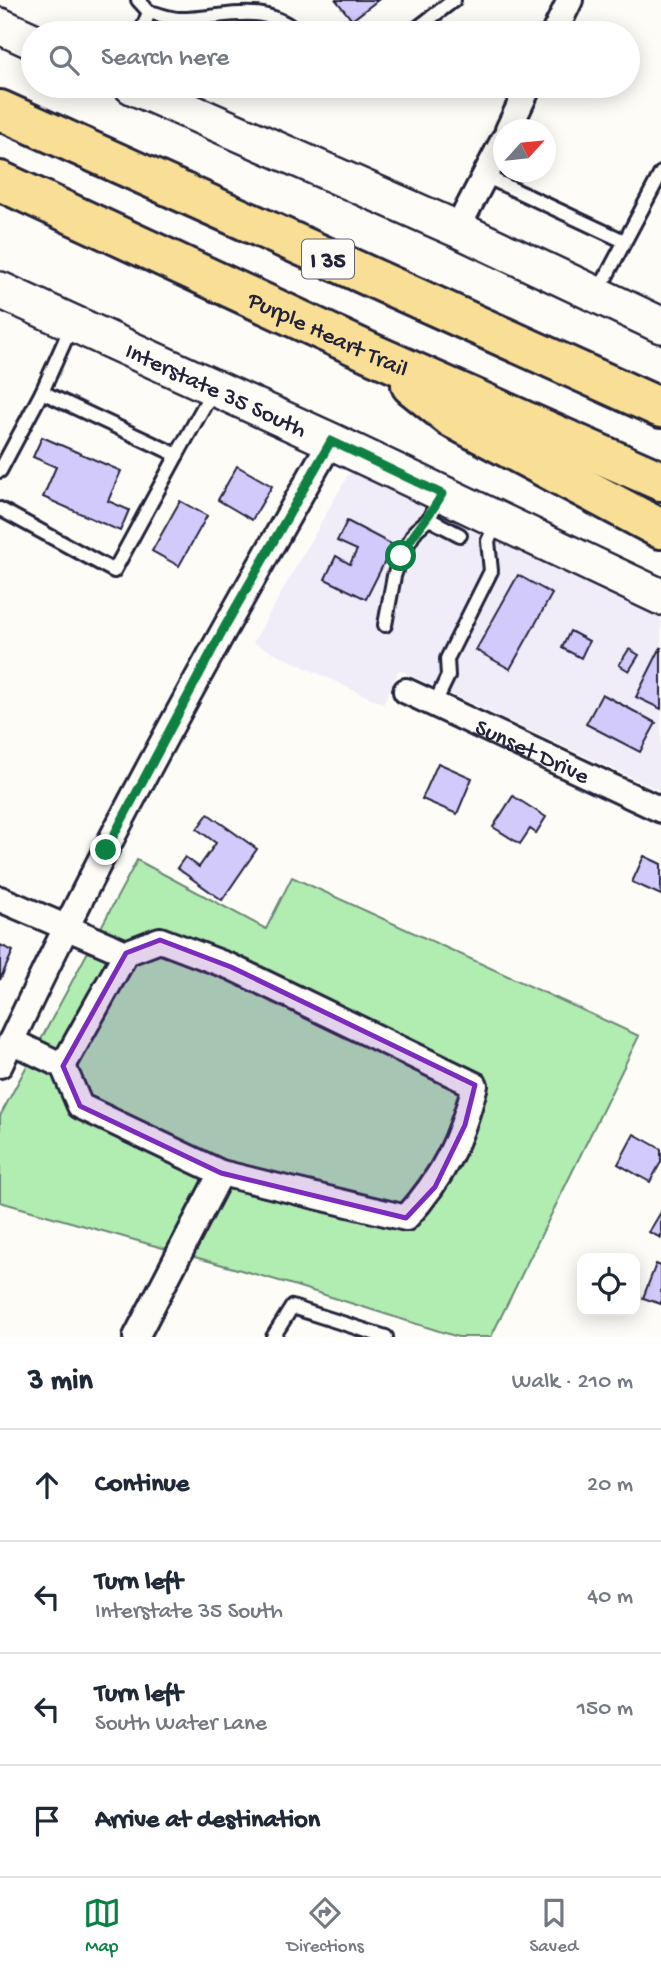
<!DOCTYPE html>
<meta charset="utf-8">
<style>
:root{--surface:#fff;--page:#f6f6f7;--text:#1f2937;--muted:#747a83;--line:#e0e1e3;--accent:#0b8043}
body{margin:0;font-family:"Gochi Hand",sans-serif;background:var(--page);color:var(--text)}
.controls{position:absolute;right:21px;bottom:21px;display:grid;overflow:hidden;border-radius:14px;box-shadow:0 4px 18px #0003}
.controls button{width:63px;height:63px;display:grid;place-items:center;padding:0;border:0;border-bottom:2px solid var(--line);background:var(--surface);color:var(--text);font:35px sans-serif}
.compass{position:absolute;left:493px;top:119px;width:63px;height:63px;border-radius:50%;background:var(--surface);box-shadow:0 4px 18px #0003;rotate:63deg}
.stop{position:absolute;width:21px;height:21px;margin:-16px;border:5px solid #0b8043;border-radius:50%;background:#fff}
.stop.end{background:#0b8043;border-color:#fff;box-shadow:0 2px 7px #0008}
.list{margin:0;padding:0;list-style:none}
h2{display:flex;justify-content:space-between;align-items:center;height:91px;margin:0;padding:0 28px;font-size:30px}
h2 small{font-size:23px;font-weight:400;color:var(--muted)}
.list li{display:grid;grid-template-columns:46px 1fr auto;gap:21px;align-items:center;box-sizing:border-box;height:112px;padding:0 28px;border-top:2px solid var(--line)}
.list b{display:block;font-size:26px;white-space:nowrap}
.list p{margin:0;font-size:23px;white-space:nowrap;color:var(--muted)}
.list em{font-size:23px;font-style:normal;color:var(--muted)}
.icon{flex:none;width:38px;height:38px;fill:none;stroke:currentColor;stroke-width:2;stroke-linecap:round;stroke-linejoin:round}
.map{position:relative;flex:none;width:661px;height:1337px;overflow:hidden}
.search{position:absolute;background:var(--surface);box-shadow:0 4px 18px #0003;left:21px;right:21px;top:21px;height:77px;display:flex;align-items:center;gap:18px;box-sizing:border-box;padding:0 24px;border-radius:38px;color:var(--muted);font-size:26px}
.sheet{height:539px;background:var(--surface)}
nav{display:flex;justify-content:space-around;align-items:center;box-sizing:border-box;height:98px;border-top:2px solid var(--line);background:var(--surface);font-size:19px;color:var(--muted)}
nav a{display:grid;justify-items:center;gap:4px}
nav .on{color:var(--accent)}
.map>svg:first-child{display:block}
.built{fill:#f0edf8}
.green{fill:#b1ecb1;stroke:#6a8776;stroke-width:2}
.building{fill:#d3cafc;stroke:#22223b;stroke-width:2}
.lines{fill:none;stroke-linecap:round;stroke-linejoin:round}
.service-casing{stroke:#22223b;stroke-width:18}
.minor-casing{stroke:#22223b;stroke-width:30}
.secondary-casing{stroke:#22223b;stroke-width:40}
.motorway-casing{stroke:#22223b;stroke-width:44}
.service{stroke:#fdfcf7;stroke-width:12}
.minor{stroke:#fdfcf7;stroke-width:24}
.secondary{stroke:#fdfcf7;stroke-width:35}
.motorway{stroke:#f9df96;stroke-width:38}
.route{stroke:#0b8043;stroke-width:9}
.marked{fill:#7b2cbf;fill-opacity:0.2;stroke:#7b2cbf;stroke-width:5;stroke-linejoin:round}
.labels{text-anchor:middle;stroke-width:7;stroke-linejoin:round;paint-order:stroke}
.shield{fill:#fdfcf7;stroke:#646373;stroke-width:2}
.shield-label{font-size:23px;font-weight:bold;fill:#22223b}
.street-label{font-size:24px;fill:#22223b;stroke:#fdfcf7}
</style>
<div class="map">
<svg width="661" height="1337" viewBox="0 0 661 1337">
<rect width="100%" height="100%" fill="#fdfcf7"/>
<filter id="ink" filterUnits="userSpaceOnUse"><feTurbulence type="fractalNoise" baseFrequency=".0143" numOctaves="2"/><feDisplacementMap in="SourceGraphic" scale="14" xChannelSelector="R" yChannelSelector="G"/><feConvolveMatrix kernelMatrix="1 2 1 2 8 2 1 2 1" color-interpolation-filters="sRGB"/></filter>
<g filter="url(#ink)">
<!-- built -->
<polygon class="built" points="355,469 661,607 661,791 399,670 383,704 253,643 348,475"/>
<!-- green -->
<polygon class="green" points="137,860 266,929 292,877 639,1036 491,1337 458,1337 290,1284 0,1202 0,1116"/>
<!-- building -->
<g class="building">
<polygon points="336,0 378,0 352,20"/>
<polygon points="42,437 121,471 108,501 129,510 120,531 43,497 56,467 33,457"/>
<polygon points="237,466 272,486 252,520 218,500"/>
<polygon points="180,501 207,516 179,566 152,551"/>
<polygon points="347,521 393,545 366,599 325,579 336,556 350,564 357,550 337,541"/>
<polygon points="518,575 552,594 510,669 476,650"/>
<polygon points="570,631 589,641 581,658 562,648"/>
<polygon points="661,647 661,709 636,697"/>
<polygon points="629,649 639,655 629,671 619,665"/>
<polygon points="602,694 656,723 640,752 586,724"/>
<polygon points="438,763 472,778 457,814 422,799"/>
<polygon points="513,796 546,817 536,833 530,829 520,844 493,827"/>
<polygon points="208,814 257,849 222,900 177,868 185,857 199,867 216,843 197,829"/>
<polygon points="644,856 661,864 661,895 632,882"/>
<polygon points="0,945 13,951 0,980"/>
<polygon points="634,1134 661,1149 661,1162 650,1182 618,1164"/>
<polygon points="661,1212 661,1238 649,1232"/>
<polygon points="656,1264 661,1266 661,1304 643,1298"/>
</g>
<g class="lines">
<!-- service casing -->
<g class="service-casing">
<g id="service">
<polyline points="138,0 149,12"/>
<path d="M141,33L149,12C159,14 170,19 180,19C225,19 261,0 299,33"/>
<polyline points="411,33 454,0"/>
<polyline points="485,176 624,241"/>
<polyline points="598,292 661,173"/>
<polyline points="71,327 42,392 177,455 214,388"/>
<polyline points="0,471 42,392"/>
<polyline points="0,509 114,571 177,455"/>
<polyline points="429,519 460,535"/>
<polyline points="385,625 394,576 401,556 416,530 429,519 441,494"/>
<polyline points="435,703 448,676 447,659 491,571 488,541 498,521"/>
<polyline points="273,1337 292,1307 386,1337"/>
</g>
</g>
<!-- minor casing -->
<g class="minor-casing">
<g id="minor">
<polyline points="554,33 570,0"/>
<polyline points="508,130 529,86"/>
<polyline points="457,229 504,139"/>
<path id="s1" d="M406,691L661,810"/>
<path d="M0,899L126,953L160,940L231,967L475,1085C461,1140 444,1176 406,1218L221,1173L80,1106L63,1066L11,1041"/>
<path d="M0,1065C99,851 214,645 331,441"/>
<polyline points="63,1066 126,953"/>
<polyline points="136,1337 221,1173"/>
</g>
</g>
<!-- secondary casing -->
<g class="secondary-casing">
<g id="secondary">
<polyline points="0,26 33,41"/>
<polyline points="132,86 457,229 661,325"/>
<path id="s2" d="M0,290L331,441L661,597"/>
</g>
</g>
<!-- motorway casing -->
<g class="motorway-casing">
<g id="motorway">
<polyline points="0,110 661,408"/>
<path id="s3" d="M0,181L371,353L661,481"/>
<polyline points="411,385 452,418 661,529"/>
</g>
</g>
<!-- service -->
<use href="#service" class="service"/>
<!-- minor -->
<use href="#minor" class="minor"/>
<!-- secondary -->
<use href="#secondary" class="secondary"/>
<!-- motorway -->
<use href="#motorway" class="motorway"/>
</g>
</g>
<g class="lines" filter="url(#ink)">
<!-- route -->
<path class="route" d="M106,850L224,628L331,441L442,494C430,517 412,533 401,556"/>
</g>
<!-- marked area -->
<path class="marked" d="M160,940L231,967L475,1085L465,1125L435,1187L406,1218L221,1173L80,1106L63,1066L126,953Z"/>
<g class="labels">
<!-- shield labels -->
<rect class="shield" x="302" y="239.5" width="52" height="39" rx="5"/>
<g class="shield-label">
<text x="328" y="267">I 35</text>
</g>
<!-- street labels -->
<g class="street-label">
<text dy="8" stroke="none"><textPath href="#s3" startOffset="362">Purple Heart Trail</textPath></text>
<text dy="8" stroke="none"><textPath href="#s2" startOffset="238">Interstate 35 South</textPath></text>
<text dy="8" stroke="none"><textPath href="#s1" startOffset="140">Sunset Drive</textPath></text>
</g>
</g>
</svg>
<div class="controls">
<button><svg class="icon" aria-label="locate" viewBox="0 0 24 24"><circle cx="12" cy="12" r="6"/><path d="M12 2v4M12 18v4M2 12h4M18 12h4"/></svg></button>
</div>
<svg class="compass" viewBox="-18 -18 36 36"><path d="M0-13l5 13h-10z" fill="#e53935"/><path d="M0 13l5-13h-10z" fill="#747a83"/></svg>
<div class="stop" style="left:401px;top:556px"></div>
<div class="stop end" style="left:106px;top:850px"></div>
<div class="search"><svg class="icon" aria-label="search" viewBox="0 0 24 24"><circle cx="10" cy="10" r="6"/><path d="M15 15l6 6"/></svg>Search here</div>
</div>
<section class="sheet">
<h2>3 min<small>Walk · 210 m</small></h2>
<ul class="list">
<li><svg class="icon" aria-label="ahead" viewBox="0 0 24 24"><path d="M12 20V5M6 11l6-6 6 6"/></svg><div><b>Continue</b></div><em>20 m</em></li>
<li><svg class="icon" aria-label="left" viewBox="0 0 24 24"><path d="M17 20v-9H6M10 6l-5 5 5 5"/></svg><div><b>Turn left</b><p>Interstate 35 South</p></div><em>40 m</em></li>
<li><svg class="icon" aria-label="left" viewBox="0 0 24 24"><path d="M17 20v-9H6M10 6l-5 5 5 5"/></svg><div><b>Turn left</b><p>South Water Lane</p></div><em>150 m</em></li>
<li><svg class="icon" aria-label="arrive" viewBox="0 0 24 24"><path d="M6 21V4h12l-3 4 3 4H6"/></svg><div><b>Arrive at destination</b></div></li>
</ul>
</section>
<nav>
<a class="on"><svg class="icon" aria-label="map" viewBox="0 0 24 24"><path d="M3 6l6-2 6 2 6-2v14l-6 2-6-2-6 2zM9 4v14M15 6v14"/></svg>Map</a>
<a><svg class="icon" aria-label="directions" viewBox="0 0 24 24"><path d="M12 3l9 9-9 9-9-9zM9 14v-3h6M13 9l2 2-2 2"/></svg>Directions</a>
<a><svg class="icon" aria-label="saved" viewBox="0 0 24 24"><path d="M7 4h10v16l-5-4-5 4z"/></svg>Saved</a>
</nav>
